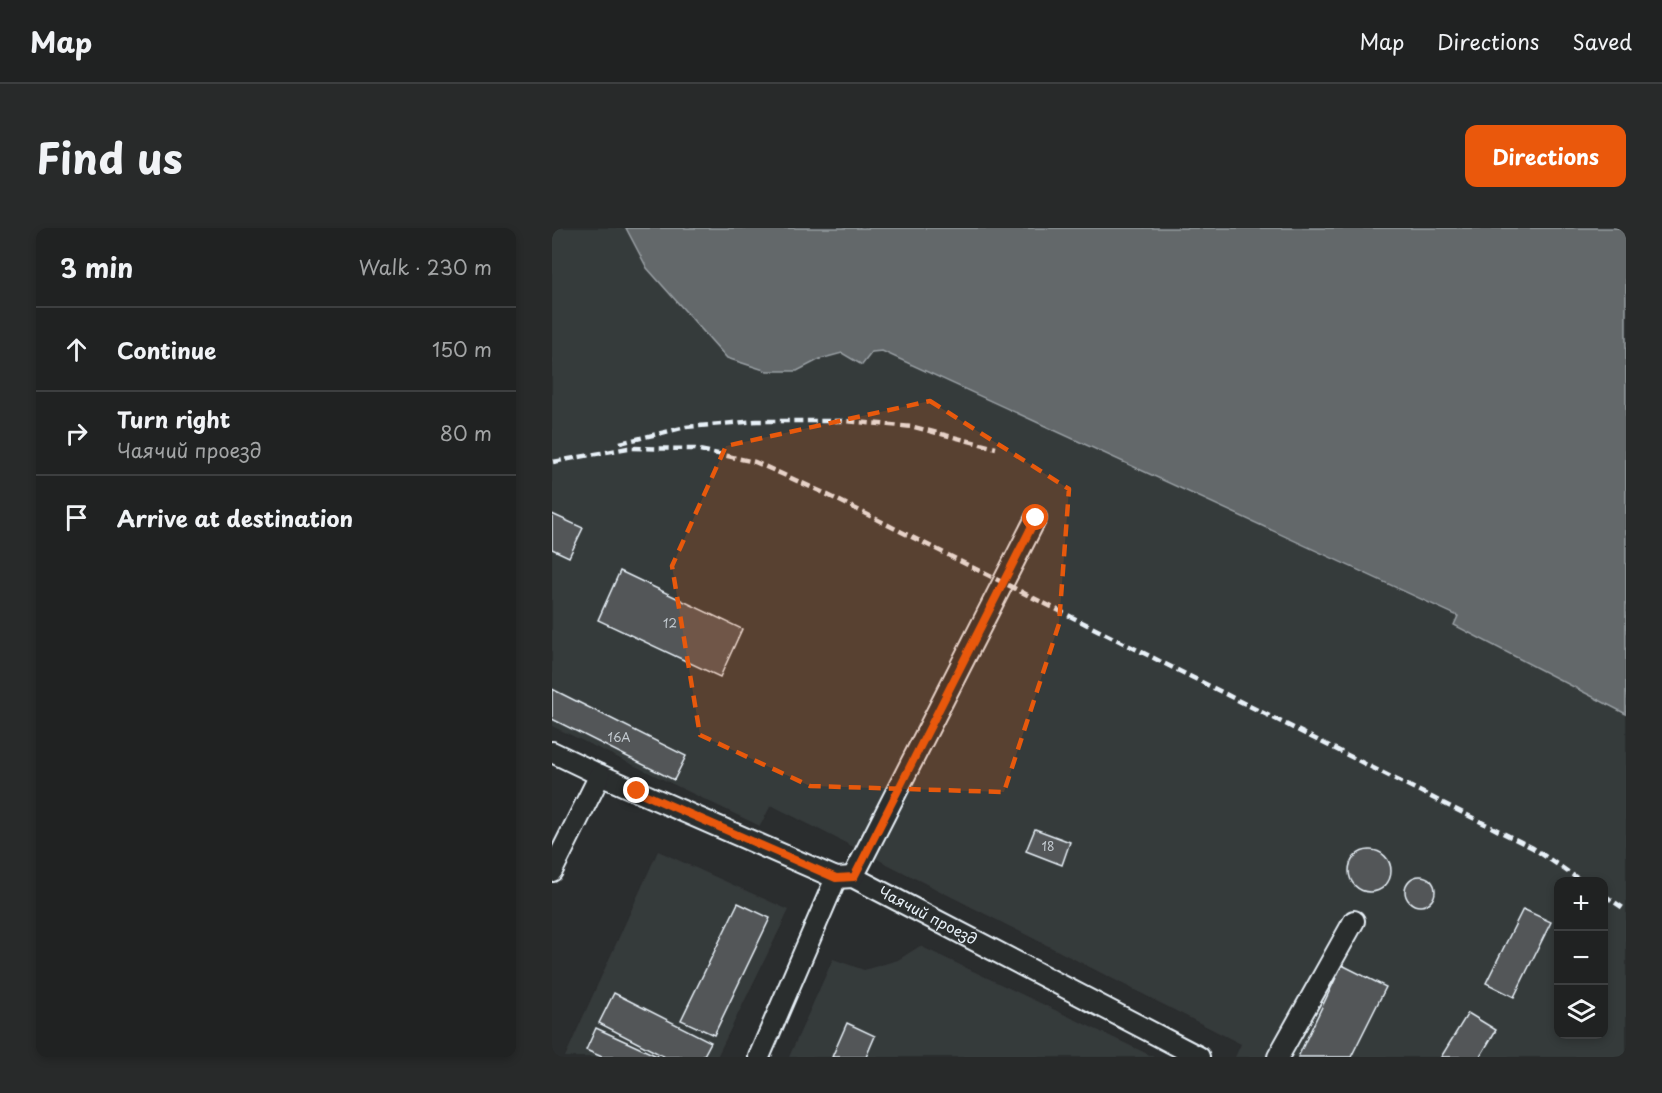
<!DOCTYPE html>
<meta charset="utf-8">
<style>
:root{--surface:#202222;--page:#282a2a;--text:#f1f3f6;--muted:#a2a4a5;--line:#3d3f40;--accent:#ea580c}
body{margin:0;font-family:"Playpen Sans",sans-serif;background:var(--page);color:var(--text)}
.controls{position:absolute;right:18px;bottom:18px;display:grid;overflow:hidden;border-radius:12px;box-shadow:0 3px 9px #0003}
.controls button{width:54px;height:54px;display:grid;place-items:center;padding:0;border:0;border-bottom:2px solid var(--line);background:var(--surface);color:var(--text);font:30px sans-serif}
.stop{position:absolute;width:18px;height:18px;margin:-14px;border:4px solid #ea580c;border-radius:50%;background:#fff}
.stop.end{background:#ea580c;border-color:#fff;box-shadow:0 2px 6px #0008}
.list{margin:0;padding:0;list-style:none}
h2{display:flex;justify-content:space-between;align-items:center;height:78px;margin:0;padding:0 24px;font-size:26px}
h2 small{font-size:20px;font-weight:400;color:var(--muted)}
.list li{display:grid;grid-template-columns:39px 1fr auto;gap:18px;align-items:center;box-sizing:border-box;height:84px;padding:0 24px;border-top:2px solid var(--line)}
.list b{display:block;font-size:22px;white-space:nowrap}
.list p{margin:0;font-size:20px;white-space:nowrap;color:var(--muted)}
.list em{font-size:20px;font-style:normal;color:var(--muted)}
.icon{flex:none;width:33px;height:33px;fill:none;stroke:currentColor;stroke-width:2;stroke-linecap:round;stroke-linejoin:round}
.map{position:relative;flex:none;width:1074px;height:829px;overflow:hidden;border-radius:12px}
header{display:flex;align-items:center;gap:36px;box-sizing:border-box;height:84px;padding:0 30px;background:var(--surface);border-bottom:2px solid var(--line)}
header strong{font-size:28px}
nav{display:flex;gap:33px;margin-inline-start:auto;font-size:21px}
.intro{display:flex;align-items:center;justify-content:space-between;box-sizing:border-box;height:144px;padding:0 36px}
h1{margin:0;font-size:42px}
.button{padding:15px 27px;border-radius:12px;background:var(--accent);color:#fff;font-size:21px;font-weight:700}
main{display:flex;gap:36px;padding:0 36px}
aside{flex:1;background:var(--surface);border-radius:12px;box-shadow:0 3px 9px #0003}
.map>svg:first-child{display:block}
.built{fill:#363a3b;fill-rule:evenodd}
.water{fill:#63686b;stroke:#989fa3;stroke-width:1.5}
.building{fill:#535759;stroke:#e8f1f8;stroke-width:1.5}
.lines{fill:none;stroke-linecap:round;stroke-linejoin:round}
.minor-casing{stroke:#e8f1f8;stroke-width:24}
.minor{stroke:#2a2d2e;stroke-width:20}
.rail{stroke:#e8f1f8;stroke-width:4.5;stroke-dasharray:9 4.5;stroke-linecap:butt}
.route{stroke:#ea580c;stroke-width:8}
.marked{fill:#e8590c;fill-opacity:0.2;stroke:#e8590c;stroke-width:4.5;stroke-dasharray:12 8;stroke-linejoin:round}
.labels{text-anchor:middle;stroke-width:4.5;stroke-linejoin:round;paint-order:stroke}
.number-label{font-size:12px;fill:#c3cad0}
.street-label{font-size:15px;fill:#e8f1f8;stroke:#2a2d2e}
</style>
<header>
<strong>Map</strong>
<nav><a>Map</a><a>Directions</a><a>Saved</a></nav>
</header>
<div class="intro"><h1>Find us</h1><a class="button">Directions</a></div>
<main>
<aside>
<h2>3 min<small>Walk · 230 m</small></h2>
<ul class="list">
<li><svg class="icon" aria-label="ahead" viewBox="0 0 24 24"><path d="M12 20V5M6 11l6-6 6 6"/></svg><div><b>Continue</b></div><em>150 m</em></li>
<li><svg class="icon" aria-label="right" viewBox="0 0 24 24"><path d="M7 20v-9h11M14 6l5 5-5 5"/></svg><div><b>Turn right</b><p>Чаячий проезд</p></div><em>80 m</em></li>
<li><svg class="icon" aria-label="arrive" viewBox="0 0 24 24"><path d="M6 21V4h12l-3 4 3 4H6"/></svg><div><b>Arrive at destination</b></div></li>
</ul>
</aside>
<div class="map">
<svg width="1074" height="829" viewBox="0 0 1074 829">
<rect width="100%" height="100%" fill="#2a2d2e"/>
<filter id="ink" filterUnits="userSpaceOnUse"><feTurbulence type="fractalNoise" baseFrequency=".0167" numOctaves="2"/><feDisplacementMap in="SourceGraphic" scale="12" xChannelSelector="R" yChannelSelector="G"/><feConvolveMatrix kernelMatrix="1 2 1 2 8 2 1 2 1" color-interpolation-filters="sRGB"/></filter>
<g filter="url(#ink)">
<!-- built -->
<g class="built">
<path d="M0,0H74L95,40L215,143H244L268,131L290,125L330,123L906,389L903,397L1074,486V829H683L689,816L219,577L208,598L0,498ZM1006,654H1052V806H1006Z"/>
<polygon points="106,623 237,682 165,829 13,829"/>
<polygon points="368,718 602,829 237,829 281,731 312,742 346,732"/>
</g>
<!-- water -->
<polygon class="water" points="74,0 1074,0 1074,486 902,397 906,388 330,123 320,124 310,137 290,125 268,131 245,143 215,143 175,130 95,40"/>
<!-- building -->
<g class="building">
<polygon points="0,286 31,300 17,329 0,321"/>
<polygon points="68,343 190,401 168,449 46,392"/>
<polygon points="0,461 134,528 122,552 0,491"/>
<polygon points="483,601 518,614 510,637 474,623"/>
<circle cx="818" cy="643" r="21"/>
<circle cx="868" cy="663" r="15"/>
<polygon points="186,675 218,690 162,807 129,792"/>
<polygon points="971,681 999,694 962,769 934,755"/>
<polygon points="790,737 834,759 799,829 746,829"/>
<polygon points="62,765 159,814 151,829 113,829 47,795"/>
<polygon points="916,785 944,802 928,829 889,829"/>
<polygon points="295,795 323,808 314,829 280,829"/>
<polygon points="44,800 105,828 105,829 50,829 34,822"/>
</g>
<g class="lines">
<!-- minor casing -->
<g class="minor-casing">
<g id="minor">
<path id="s1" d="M0,524L48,547L284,650L301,649L647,829"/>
<polyline points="0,643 48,547"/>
<polyline points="301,649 484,290"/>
<polyline points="207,829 284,650"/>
<polyline points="726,829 802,693"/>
</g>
</g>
<!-- minor -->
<use href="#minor" class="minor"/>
<!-- rail -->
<g class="rail">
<polyline points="68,215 134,199 205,193 293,193 362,199 444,220"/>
<polyline points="1,234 76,220 143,221 203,234 270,264 981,620 1031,654"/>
<polyline points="1052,667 1074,682"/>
</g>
</g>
</g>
<g class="lines" filter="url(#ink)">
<!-- route -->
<polyline class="route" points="85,563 284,650 302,649 484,290"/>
</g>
<!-- marked area -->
<path class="marked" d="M378,173L517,261L507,396L452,564L258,558L148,507L120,338L174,218Z"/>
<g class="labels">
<!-- number labels -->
<g class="number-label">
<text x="118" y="400">12</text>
<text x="67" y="514">16А</text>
<text x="496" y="623">18</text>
</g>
<!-- street labels -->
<g class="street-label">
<text dy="5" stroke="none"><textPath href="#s1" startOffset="412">Чаячий проезд</textPath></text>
</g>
</g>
</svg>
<div class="controls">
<button>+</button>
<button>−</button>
<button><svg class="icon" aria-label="layers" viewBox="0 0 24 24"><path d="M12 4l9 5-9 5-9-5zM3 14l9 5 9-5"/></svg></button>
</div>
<div class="stop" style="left:484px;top:290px"></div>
<div class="stop end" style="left:85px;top:563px"></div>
</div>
</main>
